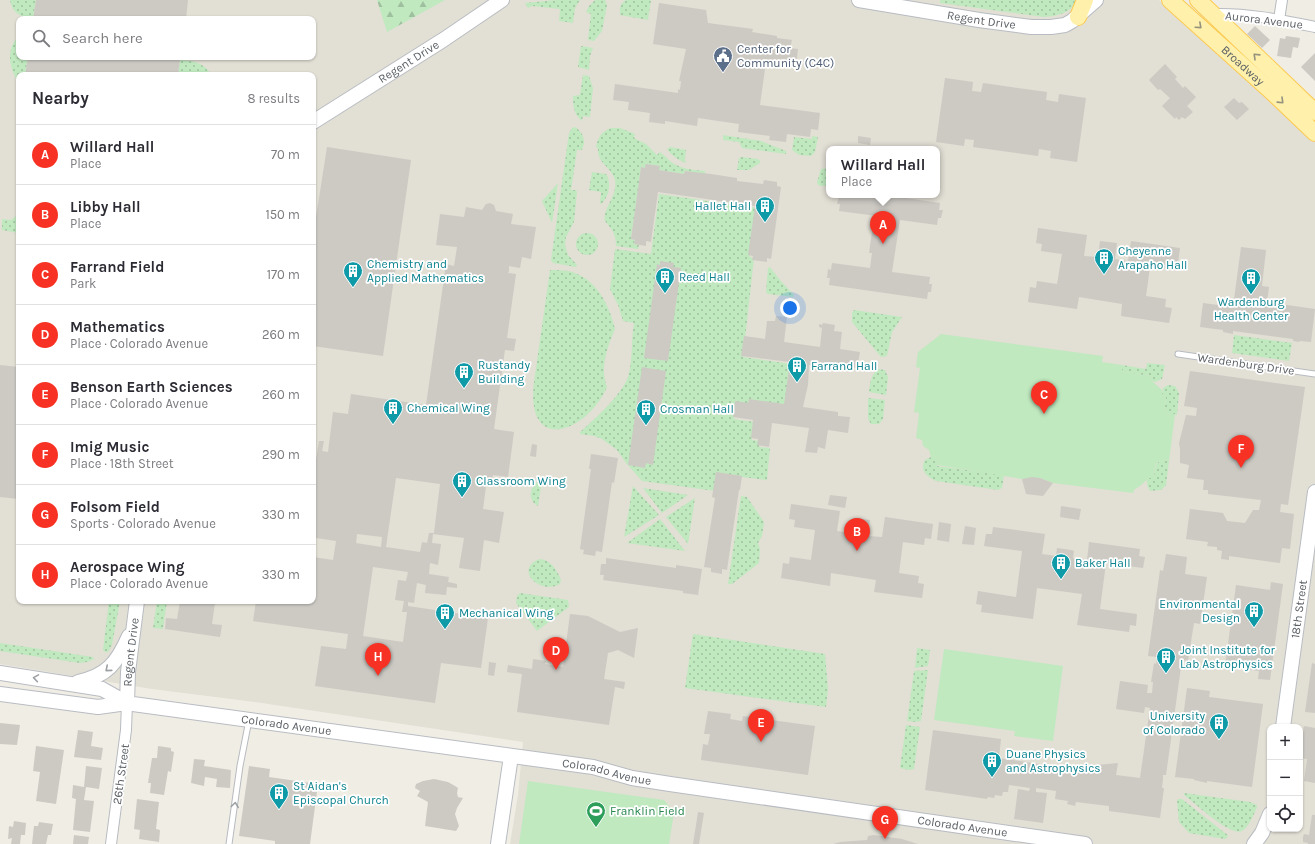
<!DOCTYPE html>
<meta charset="utf-8">
<style>
:root{--surface:#fff;--page:#f7f7f7;--text:#2b2b33;--muted:#7c7c81;--line:#e1e1e2;--accent:#f73224}
body{margin:0;font-family:Karla,sans-serif;background:var(--page);color:var(--text)}
.controls{position:absolute;right:12px;bottom:12px;display:grid;overflow:hidden;border-radius:8px;box-shadow:0 1px 3px #0004}
.controls button{width:36px;height:36px;display:grid;place-items:center;padding:0;border:0;border-bottom:1px solid var(--line);background:var(--surface);color:var(--text);font:20px sans-serif}
.you{position:absolute;left:790px;top:308px;width:14px;height:14px;margin:-10px;border:3px solid #fff;border-radius:50%;background:#1a73e8;box-shadow:0 0 0 6px #1a73e833}
.badge{display:grid;place-items:center;width:26px;height:26px;border-radius:50%;background:var(--accent);color:#fff;font-size:13px;font-weight:700}
.pin{position:absolute;translate:-50% -33px;filter:drop-shadow(0 1px 2px #0008)}
.pin::after{content:'';position:absolute;top:21px;width:14px;height:12px;background:inherit;clip-path:polygon(0 0,100% 0,50% 100%)}
.popup{position:absolute;left:826px;top:146px;width:114px;height:52px;box-sizing:border-box;display:grid;place-content:center;border-radius:8px;background:var(--surface);filter:drop-shadow(0 1px 3px #0005);font-size:13px;white-space:nowrap;color:var(--muted)}
.popup b{font-size:15px;color:var(--text)}
.popup::after{content:'';position:absolute;left:50%;top:100%;margin-left:-8px;border:8px solid transparent;border-top-color:var(--surface)}
.list{margin:0;padding:0;list-style:none}
h2{display:flex;justify-content:space-between;align-items:center;height:52px;margin:0;padding:0 16px;font-size:17px}
h2 small{font-size:13px;font-weight:400;color:var(--muted)}
.list li{display:grid;grid-template-columns:26px 1fr auto;gap:12px;align-items:center;box-sizing:border-box;height:60px;padding:0 16px;border-top:1px solid var(--line)}
.list b{display:block;font-size:15px;white-space:nowrap}
.list p{margin:0;font-size:13px;white-space:nowrap;color:var(--muted)}
.list em{font-size:13px;font-style:normal;color:var(--muted)}
.icon{flex:none;width:22px;height:22px;fill:none;stroke:currentColor;stroke-width:2;stroke-linecap:round;stroke-linejoin:round}
.map{position:relative;flex:none;width:1315px;height:844px;overflow:hidden}
.search{position:absolute;background:var(--surface);box-shadow:0 1px 3px #0004;left:16px;top:16px;width:300px;height:44px;display:flex;align-items:center;gap:10px;box-sizing:border-box;padding:0 14px;border-radius:8px;color:var(--muted);font-size:15px}
.panel{position:absolute;background:var(--surface);box-shadow:0 1px 3px #0004;left:16px;top:72px;width:300px;height:532px;border-radius:8px}
.map>svg:first-child{display:block}
.education{fill:#e2dfd5;fill-rule:evenodd}
.grass{fill:url(#grass-dots)}
.forest{fill:url(#forest-firs)}
.park{fill:#c0e9bf}
.building{fill:#cdcac4;fill-rule:evenodd}
.lines{fill:none;stroke-linecap:round;stroke-linejoin:round}
.lane-casing{stroke:#b7bbc0;stroke-width:7}
.street-casing{stroke:#b7bbc0;stroke-width:12}
.secondary-casing{stroke:#b8bcc2;stroke-width:16}
.primary-casing{stroke:#fcca52;stroke-width:18}
.lane{stroke:#fff;stroke-width:5}
.street{stroke:#fff;stroke-width:10}
.secondary{stroke:#fff;stroke-width:14}
.primary{stroke:#fff0ab;stroke-width:16}
.oneway{stroke:#95937e}
.oneway2{stroke:#9da0a3}
.labels{text-anchor:middle;stroke-width:3.5;stroke-linejoin:round;paint-order:stroke}
.street-label{font-size:12px;fill:#5c6166;stroke:#fff}
.service-label{font-size:12px;fill:#4e5e75;stroke:#fff;text-anchor:start}
.culture-label{font-size:12px;fill:#0d838f;stroke:#fff;text-anchor:start}
.leisure-label{font-size:12px;fill:#27864d;stroke:#fff;text-anchor:start}
</style>
<div class="map">
<svg width="1315" height="844" viewBox="0 0 1315 844">
<defs>
<pattern id="grass-dots" width="8" height="8" patternUnits="userSpaceOnUse"><rect width="8" height="8" fill="#c0e9bf"/><path d="M2 2h.1M6 6h.1" fill="none" stroke="#9fc09f" stroke-width="1.8" stroke-linecap="round"/></pattern>
<pattern id="forest-firs" width="22" height="20" patternUnits="userSpaceOnUse"><rect width="22" height="20" fill="#c0e9bf"/><path d="M5 1l3.5 6h-7zM16 11l3.5 6h-7z" fill="#9fc09f"/></pattern>
</defs>
<rect width="100%" height="100%" fill="#f0ede5"/>
<!-- education -->
<path class="education" d="M0,0H1159L1236,65L1315,139V844H510L518,795L523,742L255,702L152,689L0,664ZM19,19H313V57H19ZM19,75H313V601H19ZM829,149H937V195H829ZM1270,727H1300V829H1270Z"/>
<!-- grass -->
<g class="grass">
<path d="M10,0H36L33,19C21,16 13,15 10,0Z"/>
<polygon points="556,0 580,0 575,8 573,23 559,21 560,9 532,6 528,8 525,3"/>
<polygon points="595,0 605,0 607,5 602,31 594,41 588,40 591,14 586,12 589,6"/>
<path d="M626,0H651L648,20L620,15C620,9 619,4 626,0Z"/>
<path d="M940,0H1077C1071,13 1058,16 1044,17L940,3Z"/>
<path d="M16,39H19V57H28L25,75H19L18,82C10,69 6,52 16,39Z"/>
<polygon points="581,46 593,48 590,56 589,70 578,67"/>
<path d="M180,60C192,60 205,63 211,75H178Z"/>
<path d="M583,75L589,76L593,88L590,117L583,116L582,121C574,115 573,106 573,96L580,95Z"/>
<path d="M575,127C584,133 586,141 582,150H577L571,190H576L577,192L574,222L566,237L565,245L568,255L577,265L576,267L553,263L551,260L569,133L572,128Z"/>
<path d="M611,128H620L635,134L634,138L646,144L657,155L660,152C664,155 667,158 670,161C680,169 693,170 705,171V174L685,171L684,174L659,170V166L646,164L645,168L641,167L631,239L635,240L634,244L639,245L638,249L616,246C616,238 614,232 609,226C608,225 606,222 605,221C602,209 618,196 615,180C611,166 597,164 598,148L596,147C598,137 601,132 611,128Z"/>
<polygon points="723,135 761,141 786,151 786,154 742,148 739,142 723,140"/>
<polygon points="812,136 818,137 815,152 811,156 799,155 792,150 794,137 812,139"/>
<path d="M670,147L686,150L685,159L686,163C678,160 672,156 667,149Z"/>
<polygon points="741,157 758,159 760,161 760,163 749,170 737,170 739,158"/>
<polygon points="829,168 829,185 821,186 818,185 817,182 821,169"/>
<path d="M592,172L606,174C612,182 609,198 601,204L600,203L601,192L589,190Z"/>
<polygon points="558,183 552,223 542,201"/>
<path d="M659,194L757,208L750,257L754,258L743,357L791,364L785,406L749,405L737,403L734,419L755,422L752,440L759,441V447L770,448L767,480L718,474L715,491L642,481L626,463L617,450L602,439L594,436L580,434V432C595,419 626,391 629,373C633,356 631,340 634,323L623,321L618,305L610,289L615,249L651,254Z"/>
<polygon points="18,200 19,233 2,230 2,219 11,220 16,216"/>
<circle cx="587" cy="244" r="11"/>
<polygon points="770,267 780,280 794,295 793,297 768,294 766,292 768,268"/>
<path d="M550,270C556,270 562,270 568,271C596,277 609,304 615,329C607,348 600,367 607,387C587,433 525,455 534,382Z"/>
<polygon points="854,310 902,317 892,332 887,356 881,357 852,322 852,313"/>
<polygon points="1234,335 1292,343 1289,361 1232,353"/>
<polygon points="1147,363 1165,365 1162,379 1155,382 1152,381 1150,376 1124,372 1122,370 1122,365 1146,369"/>
<path d="M878,369L885,370L888,377L886,395L869,392C870,384 871,374 878,369Z"/>
<polygon points="1168,385 1175,386 1179,393 1177,415 1166,413 1164,411 1166,397 1162,394 1163,388"/>
<polygon points="868,398 885,400 883,419 879,424 871,424 868,419"/>
<path d="M931,457H935L938,460L937,466L1004,475L1002,488L998,490L936,481C927,477 919,470 925,460Z"/>
<path d="M1161,460L1169,461L1166,485L1161,490L1150,491L1147,485V480L1149,478H1154C1155,471 1154,464 1161,460Z"/>
<path d="M542,480L538,506C526,500 530,483 542,480Z"/>
<polygon points="633,486 659,515 624,537"/>
<polygon points="643,488 688,495 662,513"/>
<polygon points="741,496 747,497 764,522 762,536 758,543 760,549 759,563 732,584 728,584"/>
<polygon points="695,498 688,544 666,517"/>
<polygon points="660,519 685,551 627,543"/>
<path d="M540,559C551,560 557,570 561,580L560,584C539,596 513,568 540,559Z"/>
<polygon points="520,593 568,600 569,607 537,631 516,603 517,596"/>
<polygon points="109,601 120,601 112,645 108,652 105,652 103,650"/>
<polygon points="157,601 167,601 163,629 153,628"/>
<polygon points="693,634 825,654 828,689 826,707 685,688"/>
<polygon points="0,643 93,657 94,659 87,662 80,663 0,651"/>
<polygon points="917,648 930,650 928,666 915,668"/>
<polygon points="928,670 921,721 916,722 907,721 914,671"/>
<polygon points="906,725 920,727 914,769 909,770 900,768"/>
<path d="M1184,793L1250,802L1257,805V807C1254,814 1249,827 1242,831C1230,837 1194,802 1184,795Z"/>
<polygon points="1179,799 1182,799 1225,833 1228,835 1227,838 1225,839 1189,833 1179,822 1177,800"/>
</g>
<!-- forest -->
<polygon class="forest" points="377,0 445,0 387,32"/>
<!-- park -->
<g class="park">
<path d="M941,334L1103,356L1102,362L1122,365V370L1124,372L1150,376L1152,381L1162,390V394L1166,397L1164,411L1166,413L1175,414L1169,461C1154,459 1155,465 1154,478H1149C1144,483 1139,487 1134,490L1133,493L1053,483L1040,478L1022,479L937,465L938,460L935,457H931L929,450L923,446L922,440L916,438L919,413L914,412L920,368L916,367L918,352Z"/>
<polygon points="944,649 1063,666 1053,741 1014,736 1015,731 934,720"/>
<polygon points="528,781 664,800 674,812 669,844 519,844"/>
</g>
<!-- building -->
<g class="building">
<polygon points="36,0 188,0 186,19 33,19"/>
<polygon points="659,3 706,10 708,23 753,29 752,32 777,36 777,38 792,40 790,48 798,49 796,66 766,62 760,105 820,113 818,130 811,129 810,137 787,134 786,142 769,140 770,136 738,132 739,124 698,118 697,126 665,121 665,124 649,122 650,113 628,110 629,102 613,100 615,84 678,93 678,89 680,90 681,81 679,81 686,49 653,44"/>
<polygon points="1255,26 1270,40 1262,48 1247,34"/>
<polygon points="1286,36 1300,38 1298,48 1293,47 1291,58 1277,56 1280,38 1285,39"/>
<polygon points="1315,53 1315,81 1301,67"/>
<polygon points="28,57 183,57 183,60 180,60 178,75 25,75"/>
<polygon points="1165,64 1177,77 1175,79 1183,88 1185,86 1196,97 1187,106 1193,112 1185,119 1182,117 1179,120 1176,117 1175,119 1162,106 1170,98 1160,89 1158,90 1149,80"/>
<polygon points="945,78 973,82 972,91 981,92 983,83 1047,92 1046,100 1058,102 1059,94 1086,98 1077,162 1050,158 1051,151 1039,149 1038,156 973,147 974,140 965,139 964,146 936,142"/>
<polygon points="1234,98 1239,103 1242,102 1249,109 1237,120 1224,107"/>
<polygon points="858,136 871,138 870,145 858,143"/>
<polygon points="327,147 411,160 383,356 313,346 313,230 314,230"/>
<polygon points="646,164 660,166 659,170 684,174 685,171 711,174 737,178 737,181 763,184 764,180 777,182 777,186 781,187 771,259 767,258 767,262 752,260 753,256 748,255 755,206 658,192 651,242 646,241 646,246 634,244 635,240 631,239 641,167 645,168"/>
<polygon points="842,195 885,195 940,203 939,210 943,210 941,218 938,218 937,225 900,220 892,272 930,277 929,284 932,284 931,292 928,292 927,299 829,285 830,278 827,278 828,269 831,270 832,263 870,268 872,253 869,253 872,232 875,232 877,216 839,211 840,204 837,204 839,196"/>
<path d="M490,203L494,205L496,211L513,214L511,224L536,227L531,259L522,257L520,268L509,266V271L508,273L516,274L507,338L516,339L514,351L505,350L494,429L514,432L508,477L493,475L492,480L487,479L483,509L504,512L499,543L484,540L480,571L459,568L464,538L433,534L432,543L441,544L438,565L430,563L429,574L449,577L448,582L457,584V588L447,587L446,595L425,593L426,585L417,583L414,603L408,602V606L488,618L481,668L441,663L435,703L315,686L321,646L346,649L348,634L253,621L256,601H313V557L333,560L336,541L316,538L313,553V466H315L319,441H324L322,451L328,452L333,412L348,414L351,394L426,405L446,264L454,266L457,247L436,245L440,214L464,217L466,207L482,210L486,204ZM396,478L440,484L434,533H429L427,543L422,542L420,552L386,547ZM357,534L382,537L381,547L356,543ZM373,567L408,572L406,581L398,580L395,600L404,601L402,612H407L403,642L363,636Z"/>
<polygon points="1038,228 1087,235 1084,256 1098,257 1100,241 1117,243 1115,259 1128,261 1131,241 1180,248 1178,263 1172,262 1171,269 1150,266 1148,282 1146,296 1166,299 1165,307 1172,308 1169,323 1121,316 1122,304 1079,297 1077,309 1028,302 1030,287 1036,288 1037,281 1057,284 1062,254 1041,251 1042,244 1036,243"/>
<polygon points="1241,247 1266,250 1262,286 1269,287 1267,302 1315,309 1311,342 1300,341 1299,342 1293,341 1293,339 1233,331 1233,334 1223,332 1223,330 1200,327 1203,303 1233,307"/>
<polygon points="660,261 674,263 673,267 681,268 668,361 644,358 657,264 660,265"/>
<polygon points="776,316 787,317 784,342 820,347 822,328 819,327 819,324 822,325 823,323 835,325 834,331 842,332 840,349 860,352 857,368 844,366 844,370 809,365 808,385 803,407 838,412 838,416 850,417 848,433 828,430 825,449 818,447 817,453 805,452 809,428 772,423 769,447 757,445 758,439 751,438 753,420 733,417 735,401 748,403 749,399 784,404 790,362 741,356 744,336 765,339 767,321 775,321"/>
<polygon points="0,365 19,367 19,499 0,497"/>
<polygon points="642,367 666,371 653,465 646,463 645,468 628,465"/>
<polygon points="1190,371 1305,387 1288,505 1281,504 1280,512 1294,514 1290,549 1282,548 1280,563 1229,556 1229,560 1221,559 1222,551 1217,550 1217,547 1207,546 1208,542 1186,539 1190,509 1223,513 1227,521 1245,523 1253,510 1259,510 1261,500 1208,494 1208,490 1203,490 1204,480 1187,478 1189,465 1180,463 1180,449 1179,443 1186,415 1196,416 1197,408 1184,406"/>
<polygon points="532,444 537,445 536,457 530,456"/>
<polygon points="591,454 618,458 614,483 612,482 602,552 596,551 595,556 583,554 584,550 580,549 591,469 589,469"/>
<polygon points="716,472 742,476 740,490 739,490 727,570 722,569 722,574 711,572 711,568 704,567 715,498 712,497"/>
<polygon points="1032,477 1040,478 1053,483 1043,496 1026,494 1022,479"/>
<polygon points="830,495 847,497 845,508 828,505"/>
<polygon points="791,504 840,511 837,531 851,533 853,518 870,520 868,536 882,537 885,517 933,524 931,539 925,538 924,545 903,542 899,573 919,576 918,583 924,584 922,598 874,592 876,580 831,573 830,586 781,578 783,563 789,564 790,557 811,560 815,530 794,527 795,520 789,519"/>
<polygon points="1061,506 1081,509 1079,520 1060,517"/>
<polygon points="939,522 951,524 949,542 937,540"/>
<polygon points="965,526 976,528 974,545 962,544"/>
<polygon points="993,527 1045,534 1042,554 1056,556 1057,548 1071,550 1074,551 1073,558 1087,560 1089,542 1140,549 1139,556 1145,557 1143,568 1106,563 1100,609 1137,614 1136,626 1130,625 1129,632 1077,625 1082,594 1037,588 1033,619 981,612 982,605 976,604 978,591 1016,597 1022,551 984,546 986,534 992,534"/>
<polygon points="1166,554 1187,557 1185,574 1207,577 1200,624 1194,623 1188,661 1180,660 1179,667 1181,667 1166,775 1163,775 1163,779 1162,788 1164,788 1160,818 1109,811 1109,806 1076,802 1075,806 1067,804 1068,801 1055,799 1056,791 1036,788 1036,792 1047,793 1043,823 1014,819 1018,789 1029,791 1030,788 1009,785 1008,792 1003,792 1002,796 995,795 994,798 988,797 987,799 925,790 933,730 1001,739 999,758 1066,768 1118,763 1116,775 1140,778 1150,708 1145,707 1144,713 1116,709 1120,681 1148,685 1147,693 1152,693 1153,682 1151,682 1154,663 1156,664 1157,657 1148,656 1160,570 1163,571"/>
<polygon points="606,558 676,568 676,565 702,569 698,595 683,593 683,591 603,580 604,575 600,575 601,564 606,564"/>
<polygon points="1271,582 1283,584 1270,680 1258,679 1259,671 1225,666 1236,585 1270,590"/>
<polygon points="180,601 225,601 225,604 215,603 212,624 222,625 220,637 165,629 166,618 177,619"/>
<polygon points="570,614 588,616 620,632 638,628 634,658 618,650 608,653 604,679 625,682 624,689 615,687 609,725 517,712 522,674 507,672 508,665 532,669 533,659 546,661 545,664 563,667"/>
<polygon points="489,662 496,663 494,676 488,675"/>
<polygon points="1312,663 1315,664 1315,713 1305,712"/>
<polygon points="1187,688 1210,691 1209,697 1263,704 1252,787 1207,781 1207,783 1194,780 1194,779 1175,777"/>
<polygon points="708,711 731,714 730,719 742,721 743,716 815,726 808,775 701,760 703,744 708,745 710,734 704,734"/>
<polygon points="0,723 20,725 17,745 0,744"/>
<polygon points="1304,726 1315,728 1315,783 1304,781 1307,759 1300,758 1300,754"/>
<polygon points="78,730 93,732 91,746 103,748 101,760 74,757"/>
<polygon points="36,746 64,750 56,804 36,801 40,772 33,771"/>
<polygon points="158,746 171,748 171,751 174,752 171,772 168,771 164,795 150,793 151,783 148,783 152,758 157,758"/>
<polygon points="194,759 205,760 204,766 231,770 230,788 216,787 217,779 205,777 204,786 191,783"/>
<polygon points="86,766 102,768 99,789 86,787 84,800 94,801 90,832 73,830 76,799 72,798 73,785 84,787"/>
<polygon points="249,766 270,769 269,777 318,784 310,844 275,844 275,841 239,836"/>
<polygon points="434,779 448,782 455,786 458,788 457,793 458,797 463,798 457,808 455,814 459,826 456,831 425,826 428,802 417,796 420,791 415,788 416,784 423,781"/>
<polygon points="137,799 159,802 156,829 160,830 159,842 139,839 140,830 134,829"/>
<polygon points="698,812 704,813 702,825 699,844 693,844"/>
<polygon points="1312,815 1315,815 1315,844 1308,844 1308,843 1303,842 1303,837 1304,834 1309,835"/>
<polygon points="14,821 26,823 25,835 21,835 20,844 11,844 12,838 8,839 9,826 13,827"/>
<polygon points="39,822 53,824 51,835 48,835 46,844 32,844 34,826 38,826"/>
<polygon points="74,835 89,837 88,844 73,844"/>
<polygon points="874,835 902,839 918,844 833,844 840,842 867,840 868,836"/>
</g>
<g class="lines">
<!-- lane casing -->
<g class="lane-casing">
<g id="lane">
<polyline points="1178,354 1315,374"/>
<polyline points="229,844 240,766 249,720"/>
</g>
</g>
<!-- street casing -->
<g class="street-casing">
<g id="street">
<path d="M1213,14C1248,13 1281,20 1315,27"/>
<polyline points="1279,20 1282,0"/>
<polyline points="111,844 126,730 127,703"/>
</g>
</g>
<!-- secondary casing -->
<g class="secondary-casing">
<g id="secondary">
<path id="s1" d="M859,0L979,20L1031,27H1051L1065,25L1072,21L1096,0"/>
<path id="s2" d="M313,122L443,40L502,0"/>
<polyline points="0,673 102,689 127,703"/>
<path d="M78,682C107,676 117,663 129,636"/>
<path id="s3" d="M0,694L98,707L127,703L133,704L593,767L632,778L670,784L1085,844"/>
<path id="s4" d="M127,703L128,672L137,601"/>
<path id="s5" d="M1283,727L1315,492"/>
<polyline points="498,844 511,756"/>
<polyline points="1254,844 1262,833 1270,814"/>
</g>
</g>
<!-- primary casing -->
<g class="primary-casing">
<g id="primary">
<path id="s6" d="M1170,0L1271,91L1315,133"/>
<polyline points="1198,0 1315,112"/>
<polyline points="1078,17 1085,0"/>
</g>
</g>
<!-- lane -->
<use href="#lane" class="lane"/>
<!-- street -->
<use href="#street" class="street"/>
<!-- secondary -->
<use href="#secondary" class="secondary"/>
<!-- primary -->
<use href="#primary" class="primary"/>
</g>
<!-- one-way arrows -->
<defs><path id="oneway-chevron" d="M-2-3.5L2.5 0L-2 3.5" fill="none" stroke-width="1.6" stroke-linecap="round" stroke-linejoin="round"/></defs>
<g class="oneway">
<use href="#oneway-chevron" transform="translate(1199 26) rotate(42)"/>
<use href="#oneway-chevron" transform="translate(1256 56) rotate(-136)"/>
<use href="#oneway-chevron" transform="translate(1281 101) rotate(44)"/>
</g>
<g class="oneway2">
<use href="#oneway-chevron" transform="translate(108 669) rotate(139)"/>
<use href="#oneway-chevron" transform="translate(36 678) rotate(-171)"/>
<use href="#oneway-chevron" transform="translate(235 805) rotate(-82)"/>
</g>
<!-- icons -->
<defs>
<g id="civic-pin" transform="scale(1)"><path d="M0 17L-7.5 6A9.5 9.5 0 1 1 7.5 6Z" fill="#5c6f8a" stroke="#fff"/><path d="M-.6-6.5H3V-4.5H.6V-3L4-1V1h2V6H-6V1h2V-1L-.6-3ZM-1.2 2.5V6h2.4V2.5Z" fill="#fff"/></g>
<g id="building-pin" transform="scale(1)"><path d="M0 17L-7.5 6A9.5 9.5 0 1 1 7.5 6Z" fill="#0f9aa8" stroke="#fff"/><path d="M-4-6H4V6H1V3H-1V6H-4ZM-2.5-4.3h1.7v1.8h-1.7ZM.8-4.3h1.7v1.8H.8ZM-2.5-1h1.7V.8h-1.7ZM.8-1h1.7V.8H.8Z" fill="#fff"/></g>
<g id="stadium-pin" transform="scale(1)"><path d="M0 17L-7.5 6A9.5 9.5 0 1 1 7.5 6Z" fill="#2e9e5b" stroke="#fff"/><path d="M0-5a6.5 5 0 1 0 0 10a6.5 5 0 1 0 0-10ZM-3.5-1.8h7v3.6h-7Z" fill="#fff"/></g>
</defs>
<g fill-rule="evenodd">
<use href="#civic-pin" x="723" y="56"/>
<use href="#building-pin" x="765" y="206"/>
<use href="#building-pin" x="1104" y="258"/>
<use href="#building-pin" x="353" y="271"/>
<use href="#building-pin" x="665" y="277"/>
<use href="#building-pin" x="1251" y="278"/>
<use href="#building-pin" x="797" y="366"/>
<use href="#building-pin" x="464" y="372"/>
<use href="#building-pin" x="393" y="408"/>
<use href="#building-pin" x="646" y="409"/>
<use href="#building-pin" x="462" y="481"/>
<use href="#building-pin" x="1061" y="563"/>
<use href="#building-pin" x="1254" y="611"/>
<use href="#building-pin" x="445" y="613"/>
<use href="#building-pin" x="1166" y="657"/>
<use href="#building-pin" x="1219" y="723"/>
<use href="#building-pin" x="992" y="761"/>
<use href="#building-pin" x="279" y="793"/>
<use href="#stadium-pin" x="596" y="811"/>
</g>
<g class="labels">
<!-- street labels -->
<g class="street-label">
<text dy="4" stroke="none"><textPath href="#s1" startOffset="124">Regent Drive</textPath></text>
<text transform="translate(1264 20) rotate(7)" y="4">Aurora Avenue</text>
<text dy="4" stroke="none"><textPath href="#s2" startOffset="113">Regent Drive</textPath></text>
<text dy="4" stroke="none"><textPath href="#s6" startOffset="98">Broadway</textPath></text>
<text transform="translate(1246 364) rotate(8)" y="4">Wardenburg Drive</text>
<text dy="4" stroke="none"><textPath href="#s5" startOffset="119">18th Street</textPath></text>
<text dy="4" stroke="none"><textPath href="#s4" startOffset="51">Regent Drive</textPath></text>
<text dy="4" stroke="none"><textPath href="#s3" startOffset="289">Colorado Avenue</textPath></text>
<text dy="4" stroke="none"><textPath href="#s3" startOffset="613">Colorado Avenue</textPath></text>
<text transform="translate(121 774) rotate(-82)" y="4">26th Street</text>
<text dy="4" stroke="none"><textPath href="#s3" startOffset="973">Colorado Avenue</textPath></text>
</g>
<!-- service labels -->
<g class="service-label">
<text x="737" y="53">Center for<tspan x="737" dy="14">Community (C4C)</tspan></text>
</g>
<!-- culture labels -->
<g class="culture-label">
<text x="751" y="210" text-anchor="end">Hallet Hall</text>
<text x="1118" y="255">Cheyenne<tspan x="1118" dy="14">Arapaho Hall</tspan></text>
<text x="367" y="268">Chemistry and<tspan x="367" dy="14">Applied Mathematics</tspan></text>
<text x="679" y="281">Reed Hall</text>
<text x="1251" y="306" text-anchor="middle">Wardenburg<tspan x="1251" dy="14">Health Center</tspan></text>
<text x="478" y="369">Rustandy<tspan x="478" dy="14">Building</tspan></text>
<text x="811" y="370">Farrand Hall</text>
<text x="407" y="412">Chemical Wing</text>
<text x="660" y="413">Crosman Hall</text>
<text x="476" y="485">Classroom Wing</text>
<text x="1075" y="567">Baker Hall</text>
<text x="1240" y="608" text-anchor="end">Environmental<tspan x="1240" dy="14">Design</tspan></text>
<text x="459" y="617">Mechanical Wing</text>
<text x="1180" y="654">Joint Institute for<tspan x="1180" dy="14">Lab Astrophysics</tspan></text>
<text x="1205" y="720" text-anchor="end">University<tspan x="1205" dy="14">of Colorado</tspan></text>
<text x="1006" y="758">Duane Physics<tspan x="1006" dy="14">and Astrophysics</tspan></text>
<text x="293" y="790">St Aidan's<tspan x="293" dy="14">Episcopal Church</tspan></text>
</g>
<!-- leisure labels -->
<g class="leisure-label">
<text x="610" y="815">Franklin Field</text>
</g>
</g>
</svg>
<div class="controls">
<button>+</button>
<button>−</button>
<button><svg class="icon" aria-label="locate" viewBox="0 0 24 24"><circle cx="12" cy="12" r="6"/><path d="M12 2v4M12 18v4M2 12h4M18 12h4"/></svg></button>
</div>
<div class="you"></div>
<div class="pin badge" style="left:883px;top:244px">A</div>
<div class="popup"><b>Willard Hall</b>Place</div>
<div class="pin badge" style="left:857px;top:551px">B</div>
<div class="pin badge" style="left:1044px;top:414px">C</div>
<div class="pin badge" style="left:556px;top:670px">D</div>
<div class="pin badge" style="left:761px;top:742px">E</div>
<div class="pin badge" style="left:1241px;top:468px">F</div>
<div class="pin badge" style="left:885px;top:839px">G</div>
<div class="pin badge" style="left:378px;top:676px">H</div>
<div class="search"><svg class="icon" aria-label="search" viewBox="0 0 24 24"><circle cx="10" cy="10" r="6"/><path d="M15 15l6 6"/></svg>Search here</div>
<section class="panel">
<h2>Nearby<small>8 results</small></h2>
<ul class="list">
<li><span class="badge">A</span><div><b>Willard Hall</b><p>Place</p></div><em>70 m</em></li>
<li><span class="badge">B</span><div><b>Libby Hall</b><p>Place</p></div><em>150 m</em></li>
<li><span class="badge">C</span><div><b>Farrand Field</b><p>Park</p></div><em>170 m</em></li>
<li><span class="badge">D</span><div><b>Mathematics</b><p>Place · Colorado Avenue</p></div><em>260 m</em></li>
<li><span class="badge">E</span><div><b>Benson Earth Sciences</b><p>Place · Colorado Avenue</p></div><em>260 m</em></li>
<li><span class="badge">F</span><div><b>Imig Music</b><p>Place · 18th Street</p></div><em>290 m</em></li>
<li><span class="badge">G</span><div><b>Folsom Field</b><p>Sports · Colorado Avenue</p></div><em>330 m</em></li>
<li><span class="badge">H</span><div><b>Aerospace Wing</b><p>Place · Colorado Avenue</p></div><em>330 m</em></li>
</ul>
</section>
</div>
